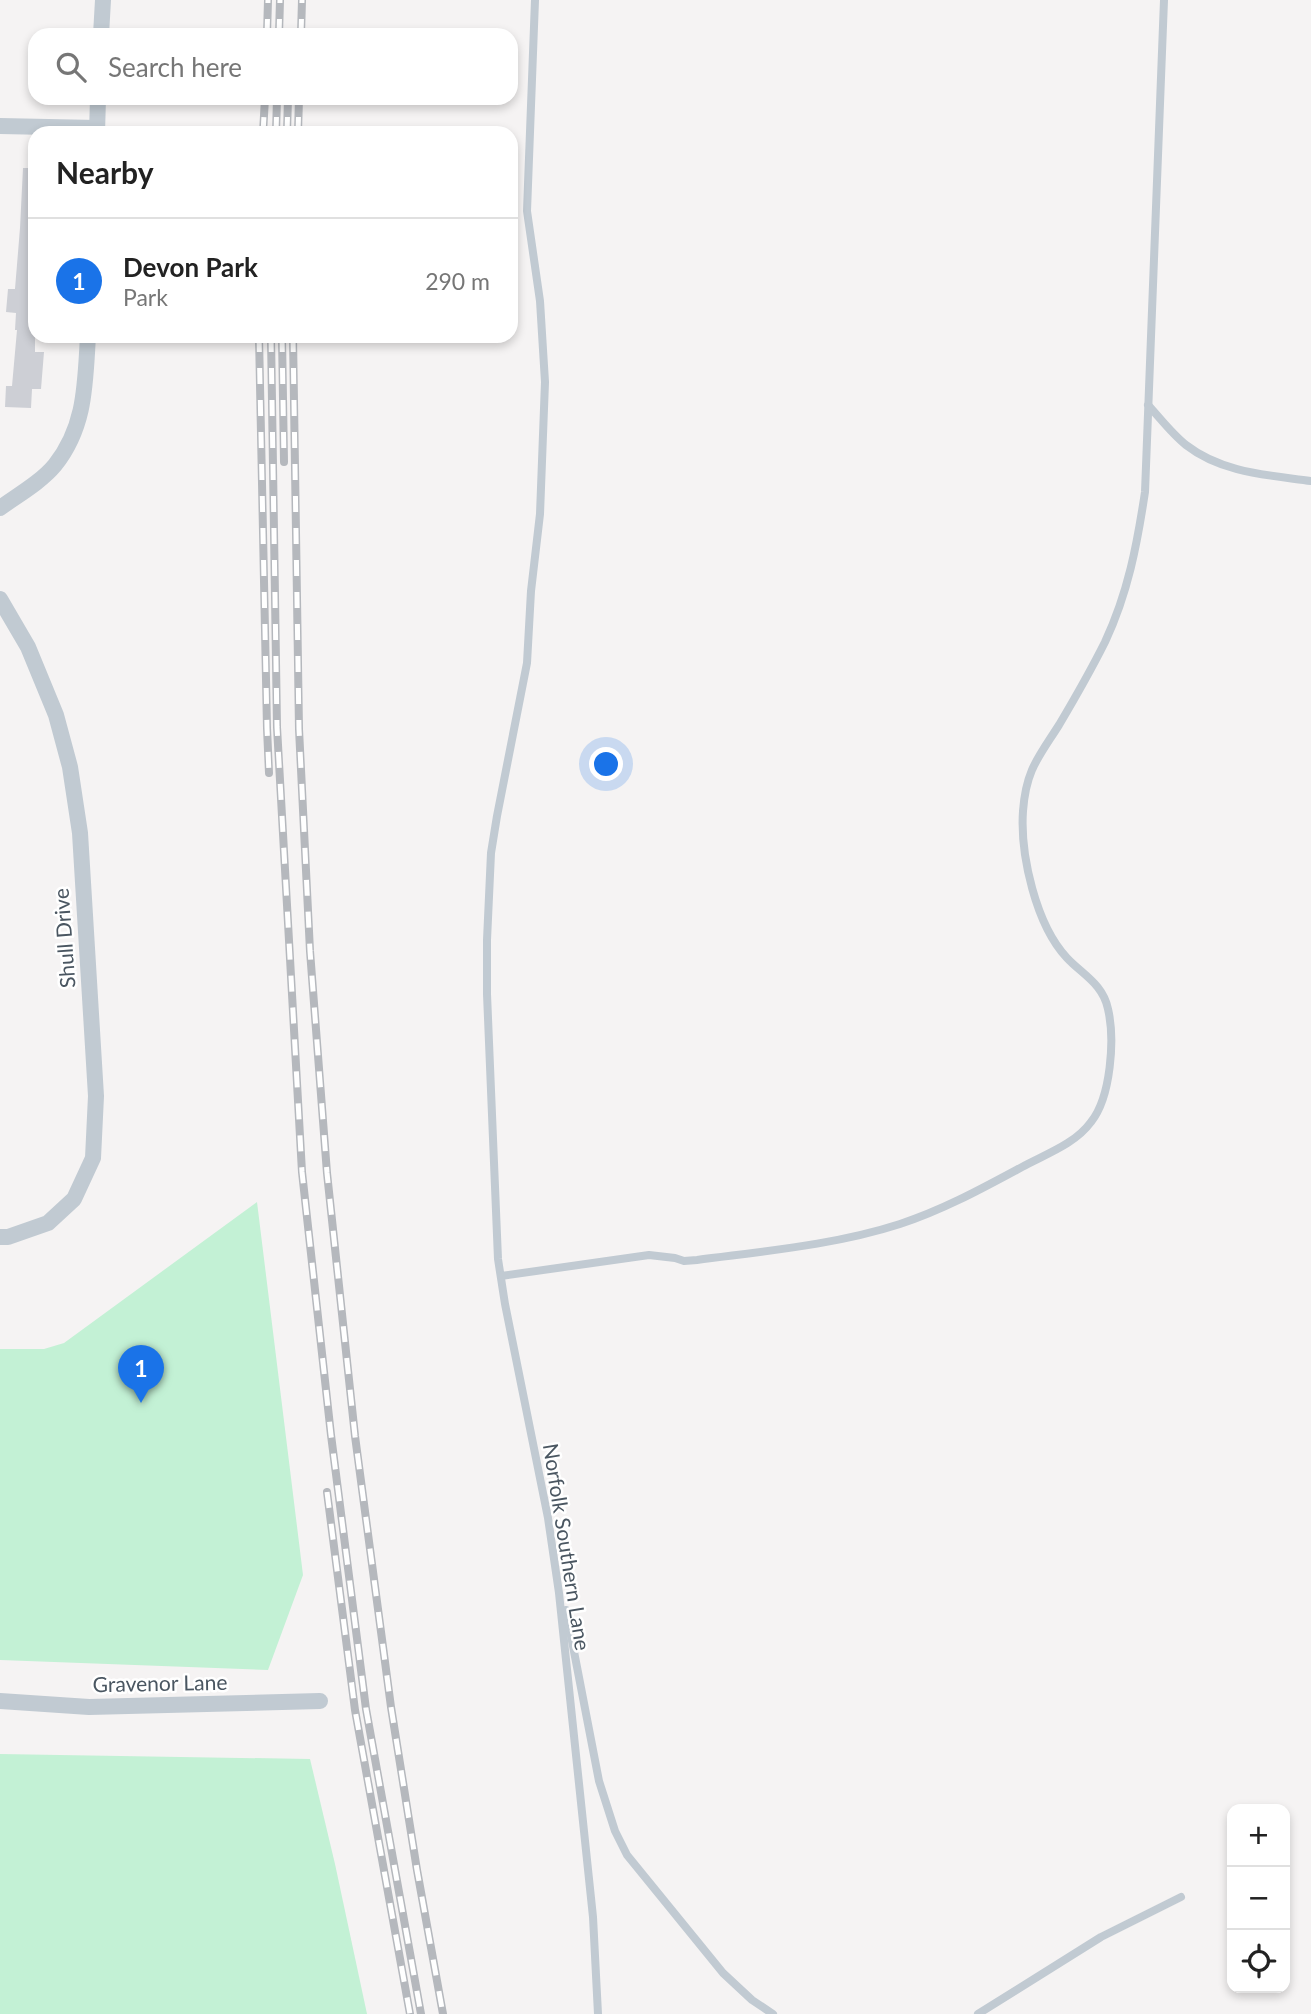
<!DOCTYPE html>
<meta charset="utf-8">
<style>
:root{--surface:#fff;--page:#f2f2f2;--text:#222;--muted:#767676;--line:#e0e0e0;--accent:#1a73e8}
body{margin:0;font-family:Lato,sans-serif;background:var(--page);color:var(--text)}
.controls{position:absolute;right:21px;bottom:21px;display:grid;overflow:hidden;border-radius:14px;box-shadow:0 4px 10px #0003}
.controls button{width:63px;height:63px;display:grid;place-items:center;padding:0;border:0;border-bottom:2px solid var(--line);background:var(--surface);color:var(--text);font:35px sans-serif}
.you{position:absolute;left:607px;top:765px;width:24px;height:24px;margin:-18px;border:5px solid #fff;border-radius:50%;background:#1a73e8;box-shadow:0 0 0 10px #1a73e833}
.badge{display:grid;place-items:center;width:46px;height:46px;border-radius:50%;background:var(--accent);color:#fff;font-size:23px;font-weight:700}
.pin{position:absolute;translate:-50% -58px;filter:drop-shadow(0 2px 4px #0008)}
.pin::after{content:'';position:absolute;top:37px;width:24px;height:21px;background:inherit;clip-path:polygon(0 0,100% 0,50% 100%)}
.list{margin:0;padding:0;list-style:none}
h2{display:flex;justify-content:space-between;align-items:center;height:91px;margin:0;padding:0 28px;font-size:30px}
h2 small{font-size:23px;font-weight:400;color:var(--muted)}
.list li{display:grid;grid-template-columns:46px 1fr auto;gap:21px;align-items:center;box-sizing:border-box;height:126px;padding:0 28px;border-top:2px solid var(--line)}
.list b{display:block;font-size:26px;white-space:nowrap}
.list p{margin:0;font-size:23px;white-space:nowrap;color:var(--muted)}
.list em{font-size:23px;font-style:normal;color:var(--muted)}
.icon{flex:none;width:38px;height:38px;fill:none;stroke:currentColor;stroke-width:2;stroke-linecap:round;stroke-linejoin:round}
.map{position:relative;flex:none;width:1311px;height:2014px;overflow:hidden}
.search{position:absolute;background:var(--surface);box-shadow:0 4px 10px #0003;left:28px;top:28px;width:490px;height:77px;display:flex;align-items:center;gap:18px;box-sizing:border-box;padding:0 24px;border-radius:21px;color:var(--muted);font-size:26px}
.panel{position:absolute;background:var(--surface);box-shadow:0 4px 10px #0003;left:28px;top:126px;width:490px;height:217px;border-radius:21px}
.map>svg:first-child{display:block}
.green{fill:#c3f1d5}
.building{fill:#cdcfd5}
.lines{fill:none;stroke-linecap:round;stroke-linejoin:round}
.lane{stroke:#c1cad2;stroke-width:8}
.street{stroke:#c1cad2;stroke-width:16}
.rail-casing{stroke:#b5b8bd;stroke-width:8}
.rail{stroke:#fff;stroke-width:5;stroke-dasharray:16;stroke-linecap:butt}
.labels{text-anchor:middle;stroke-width:5;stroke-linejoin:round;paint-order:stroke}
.street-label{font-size:21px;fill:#4a5661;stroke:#fff}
</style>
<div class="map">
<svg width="1311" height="2014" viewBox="0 0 1311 2014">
<rect width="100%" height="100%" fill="#f5f3f3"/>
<!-- green -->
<g class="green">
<polygon points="257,1202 303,1575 268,1670 0,1660 0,1349 44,1349 64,1343"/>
<polygon points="0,1754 310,1759 335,1864 367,2014 0,2014"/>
</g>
<!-- building -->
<polygon class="building" points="23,168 35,168 35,352 44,352 41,389 32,389 31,408 5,407 6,386 12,386 17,330 15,330 16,313 6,312 8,289 15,289 20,228"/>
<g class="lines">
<!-- lane -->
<g class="lane">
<polyline points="535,0 527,211 540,301 545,382 540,514 531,591 527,663 497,816 491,853 487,940 487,994 498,1259 505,1304 548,1518 559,1593 593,1917 598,2014"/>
<path d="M1148,405C1160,418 1172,434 1186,445C1222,473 1268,475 1311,481"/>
<path d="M501,1276L649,1255L675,1258L684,1261L697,1260C765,1251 835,1245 900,1224C943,1210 983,1188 1022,1167C1046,1154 1075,1144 1091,1122C1111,1097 1115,1039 1108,1009C1103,984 1083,975 1067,958C1036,925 1020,855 1023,811C1026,770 1038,758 1059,725C1075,698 1091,670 1105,642C1128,593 1137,545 1145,492L1164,0"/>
<polyline points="566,1610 599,1781 615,1831 627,1855 723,1973 752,2000 773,2014"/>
<polyline points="978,2014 1101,1937 1181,1897"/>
</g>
<!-- street -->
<g class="street">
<polyline points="101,35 103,0"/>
<polyline points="0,126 97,128"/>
<polyline points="97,133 98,98"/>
<path d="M0,508C18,495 41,482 55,465C86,426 85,383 88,336"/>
<polyline points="0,599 28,647 56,715 70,767 80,833 96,1096 93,1158 74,1199 48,1223 8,1237 0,1237"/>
<polyline points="0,1701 89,1707 320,1701"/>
</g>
<!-- rail casing -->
<g class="rail-casing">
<g id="rail">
<polyline points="267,35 268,0"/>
<polyline points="279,35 280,0"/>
<polyline points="301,35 302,0"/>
<polyline points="263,133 265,98"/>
<polyline points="276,133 277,98"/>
<polyline points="287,133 288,98"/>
<polyline points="298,133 299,98"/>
<polyline points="259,336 267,728 269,773"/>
<polyline points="271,336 277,727 302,1172 331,1435 366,1709 421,2014"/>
<polyline points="282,336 284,462"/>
<polyline points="293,336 299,729 310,951 327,1173 355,1436 391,1707 417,1870 443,2014"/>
<polyline points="327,1492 355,1710 410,2014"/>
</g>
</g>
<!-- rail -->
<use href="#rail" class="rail"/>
</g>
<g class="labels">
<!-- street labels -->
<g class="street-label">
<text transform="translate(65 938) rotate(-94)" y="7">Shull Drive</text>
<text transform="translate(566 1547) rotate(81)" y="7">Norfolk Southern Lane</text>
<text transform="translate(160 1684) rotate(-1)" y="7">Gravenor Lane</text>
</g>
</g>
</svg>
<div class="controls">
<button>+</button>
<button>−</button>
<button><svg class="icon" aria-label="locate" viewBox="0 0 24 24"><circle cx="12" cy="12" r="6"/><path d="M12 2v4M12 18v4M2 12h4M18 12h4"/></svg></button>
</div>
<div class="you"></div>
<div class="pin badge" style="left:141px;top:1403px">1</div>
<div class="search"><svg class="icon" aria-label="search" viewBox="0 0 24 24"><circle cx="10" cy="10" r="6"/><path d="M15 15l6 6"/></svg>Search here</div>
<section class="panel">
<h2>Nearby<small></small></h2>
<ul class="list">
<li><span class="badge">1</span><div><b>Devon Park</b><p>Park</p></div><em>290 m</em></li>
</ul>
</section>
</div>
